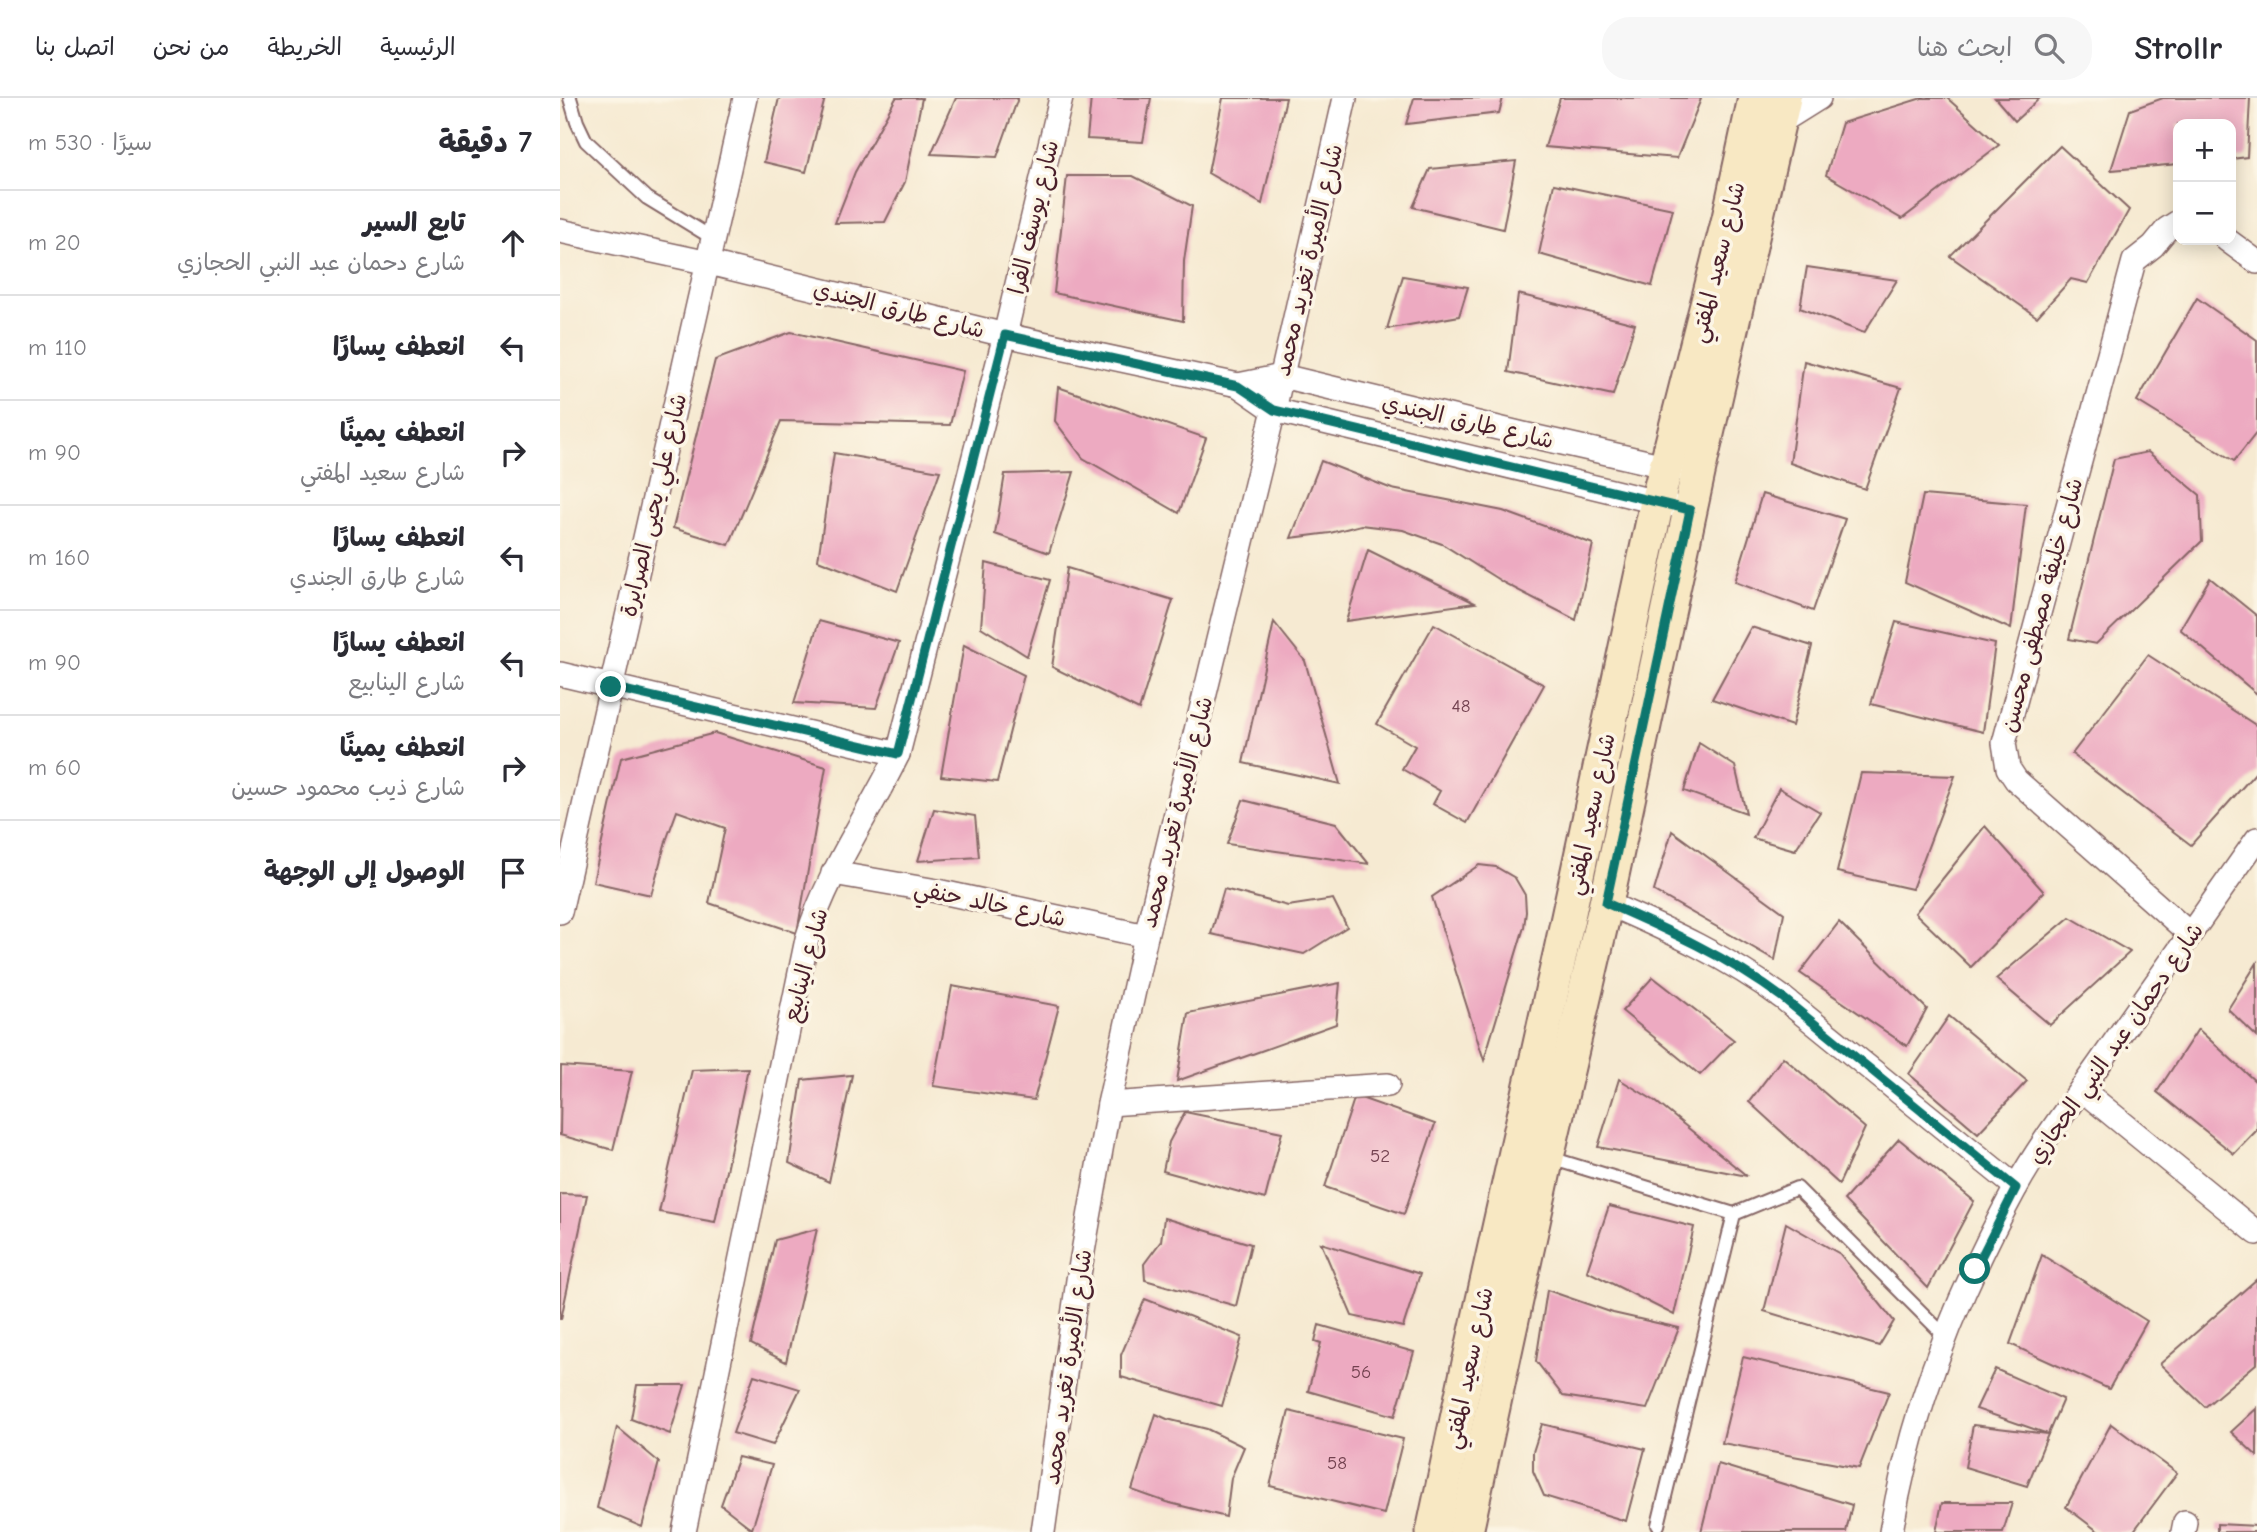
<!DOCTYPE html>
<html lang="ar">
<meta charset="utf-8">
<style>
:root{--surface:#fff;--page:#f7f7f7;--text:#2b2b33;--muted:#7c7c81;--line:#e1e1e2}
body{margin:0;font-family:"Comic Neue","Playpen Sans Arabic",sans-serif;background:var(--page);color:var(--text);direction:rtl}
.controls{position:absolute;right:21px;top:21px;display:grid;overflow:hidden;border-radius:14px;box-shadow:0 4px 18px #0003}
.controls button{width:63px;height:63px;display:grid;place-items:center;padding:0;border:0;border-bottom:2px solid var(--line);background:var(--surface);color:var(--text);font:35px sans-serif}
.stop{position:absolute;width:21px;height:21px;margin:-16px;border:5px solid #0f766e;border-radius:50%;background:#fff}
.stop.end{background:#0f766e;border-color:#fff;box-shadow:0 2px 7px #0008}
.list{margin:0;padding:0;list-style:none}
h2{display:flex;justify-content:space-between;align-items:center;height:91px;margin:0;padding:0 28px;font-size:30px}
h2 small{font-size:23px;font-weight:400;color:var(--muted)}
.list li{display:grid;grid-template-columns:46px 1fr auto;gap:21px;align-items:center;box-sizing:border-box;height:105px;padding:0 28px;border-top:2px solid var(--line)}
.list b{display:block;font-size:26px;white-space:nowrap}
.list p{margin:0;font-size:23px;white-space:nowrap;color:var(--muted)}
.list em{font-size:23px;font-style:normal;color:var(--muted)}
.icon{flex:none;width:38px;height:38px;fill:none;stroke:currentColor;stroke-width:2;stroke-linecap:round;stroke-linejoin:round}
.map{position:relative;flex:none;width:1697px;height:1434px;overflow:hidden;direction:ltr}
header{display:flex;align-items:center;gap:42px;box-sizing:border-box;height:98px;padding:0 35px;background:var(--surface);border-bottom:2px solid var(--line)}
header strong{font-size:33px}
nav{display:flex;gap:38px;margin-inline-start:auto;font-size:24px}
.search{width:490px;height:63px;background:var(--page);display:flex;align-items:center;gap:18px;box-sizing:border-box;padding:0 24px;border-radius:28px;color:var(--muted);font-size:26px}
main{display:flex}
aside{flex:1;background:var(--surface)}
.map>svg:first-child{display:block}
.building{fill:#edaac1}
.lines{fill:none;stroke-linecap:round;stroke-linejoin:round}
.lane-casing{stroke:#866665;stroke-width:16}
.street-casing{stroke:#866665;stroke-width:26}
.secondary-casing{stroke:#866665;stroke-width:37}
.lane{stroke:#fff;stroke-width:12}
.street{stroke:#fff;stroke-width:23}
.secondary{stroke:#f8e8c3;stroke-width:33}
.route{stroke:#0f766e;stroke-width:9}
.labels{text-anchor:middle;stroke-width:7;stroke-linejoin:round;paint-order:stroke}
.number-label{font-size:19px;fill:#734250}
.street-label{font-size:23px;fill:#4a1f2b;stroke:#fcf5e5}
</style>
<header>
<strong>Strollr</strong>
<div class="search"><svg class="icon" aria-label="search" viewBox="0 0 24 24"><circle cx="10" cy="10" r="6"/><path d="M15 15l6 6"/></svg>ابحث هنا</div>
<nav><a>الرئيسية</a><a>الخريطة</a><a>من نحن</a><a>اتصل بنا</a></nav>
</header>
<main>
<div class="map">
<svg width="1697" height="1434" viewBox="0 0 1697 1434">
<rect width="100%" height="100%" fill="#fcf5e5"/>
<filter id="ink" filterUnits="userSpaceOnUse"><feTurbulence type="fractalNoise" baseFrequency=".0143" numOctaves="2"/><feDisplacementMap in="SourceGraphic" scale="14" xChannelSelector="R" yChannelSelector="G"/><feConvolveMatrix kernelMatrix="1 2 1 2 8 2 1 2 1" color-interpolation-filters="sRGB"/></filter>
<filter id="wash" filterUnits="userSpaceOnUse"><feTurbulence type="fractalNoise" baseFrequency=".00686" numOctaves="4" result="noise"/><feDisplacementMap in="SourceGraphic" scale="28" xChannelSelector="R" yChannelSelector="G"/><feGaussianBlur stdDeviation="1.57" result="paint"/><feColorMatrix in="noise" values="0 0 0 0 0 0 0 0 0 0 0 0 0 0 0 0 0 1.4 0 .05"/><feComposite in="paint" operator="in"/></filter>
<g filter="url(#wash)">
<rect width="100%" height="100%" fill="#f6ead2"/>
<g id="blocks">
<!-- building -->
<g class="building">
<polygon points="219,0 265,0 246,74 204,64"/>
<polygon points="336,0 362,0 345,84 325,124 275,125 295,74"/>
<polygon points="396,0 458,0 437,59 371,56"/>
<polygon points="531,0 591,0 583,44 527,41"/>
<polygon points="663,0 726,0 702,106 648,75"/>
<polygon points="854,0 943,0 939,15 846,26"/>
<polygon points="1000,0 1139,0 1141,1 1117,60 985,49"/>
<polygon points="1362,0 1387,0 1439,47 1342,121 1266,77 1282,25"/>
<polygon points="1435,0 1480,0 1455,23"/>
<polygon points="1603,0 1690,0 1687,59 1671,61 1671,26 1618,26 1618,66 1551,72 1570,12"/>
<polygon points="1500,48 1569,112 1528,185 1511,181 1477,219 1390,158"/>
<polygon points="956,63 943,131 853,109 870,71"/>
<polygon points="507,78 573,78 632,108 624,163 623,223 494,195"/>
<polygon points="994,86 1113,111 1092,188 979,156"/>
<polygon points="1247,169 1337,182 1304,235 1240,210"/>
<polygon points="843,178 908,189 899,218 827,231"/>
<polygon points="958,196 1075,226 1053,297 948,274"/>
<polygon points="1637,200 1697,242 1697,334 1674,363 1577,303"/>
<polygon points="231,234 403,273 390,327 221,323 169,447 113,430 155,262"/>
<polygon points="1244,263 1341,290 1305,391 1230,365"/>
<polygon points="498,289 646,340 619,415 523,360 495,323"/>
<polygon points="1588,354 1640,397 1642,443 1536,546 1509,541 1554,361"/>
<polygon points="274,355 380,373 337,493 258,462"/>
<polygon points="761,363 832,391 943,413 1033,446 1016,522 944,485 882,446 843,432 801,427 770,435 731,440"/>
<polygon points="514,374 489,455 435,436 445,376"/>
<polygon points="1202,396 1285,421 1253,513 1175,484"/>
<polygon points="1363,397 1466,406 1451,531 1345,484"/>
<polygon points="808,452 915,505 786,523"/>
<polygon points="426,465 490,482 467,558 421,529"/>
<polygon points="507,470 613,502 579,612 492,569"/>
<polygon points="1650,480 1697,518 1697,596 1620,531"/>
<polygon points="259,523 339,545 316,610 234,605"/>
<polygon points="714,524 745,563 780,686 683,665"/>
<polygon points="1336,524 1435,546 1423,634 1311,606"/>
<polygon points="874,526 984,587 907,725 873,706 880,693 842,671 855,648 817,626"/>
<polygon points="1191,529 1252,548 1232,628 1152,601"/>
<polygon points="404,547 464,577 437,684 381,678"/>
<polygon points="1588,557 1697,628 1697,673 1631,747 1512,656"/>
<polygon points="155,635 266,669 237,835 149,805 165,730 117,713 106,743 91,797 33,784 61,660"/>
<polygon points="1139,645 1175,668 1186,715 1124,693"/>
<polygon points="1301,675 1395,678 1352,791 1277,774"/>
<polygon points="1219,690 1260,714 1235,752 1193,740"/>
<polygon points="683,702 776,725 809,766 667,746"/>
<polygon points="374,711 415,718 419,759 358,763"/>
<polygon points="1425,728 1484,794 1411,869 1355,815"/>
<polygon points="1112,733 1224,815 1215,862 1094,793"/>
<polygon points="919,767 936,769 955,780 965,797 966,814 964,829 924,962 872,799"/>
<polygon points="664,791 728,808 773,801 787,829 744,856 651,836"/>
<polygon points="1510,819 1570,854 1490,927 1436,881"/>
<polygon points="1279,824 1367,911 1347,948 1240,875"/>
<polygon points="1697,865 1697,939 1668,911"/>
<polygon points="1093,879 1174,942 1140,977 1062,913"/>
<polygon points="780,885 776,926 617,983 628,915"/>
<polygon points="392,888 499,908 474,1002 373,988"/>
<polygon points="1389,918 1467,983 1418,1035 1349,976"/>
<polygon points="1638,931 1697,985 1697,1032 1674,1056 1597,994"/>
<polygon points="1223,959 1305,1030 1279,1086 1189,1004"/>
<polygon points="1,968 72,973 53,1052 0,1037"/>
<polygon points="188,970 155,1124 99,1114 132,972"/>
<polygon points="292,977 269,1084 229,1065 242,982"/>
<polygon points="1059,981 1095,1003 1187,1078 1038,1049"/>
<polygon points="795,998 875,1026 844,1116 765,1089"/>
<polygon points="625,1014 722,1034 705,1101 603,1073 609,1044"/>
<polygon points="1339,1041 1414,1103 1368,1190 1284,1102"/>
<polygon points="0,1096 27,1097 1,1221 0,1221"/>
<polygon points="1049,1108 1134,1129 1114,1217 1027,1173"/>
<polygon points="604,1120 691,1146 676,1208 585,1182 584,1166 601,1143"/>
<polygon points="1226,1125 1280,1156 1334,1223 1319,1248 1204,1213"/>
<polygon points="257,1131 226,1264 191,1246 215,1142"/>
<polygon points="761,1145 860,1176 843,1229 792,1218"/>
<polygon points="1482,1157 1587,1223 1549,1291 1450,1246"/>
<polygon points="1697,1181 1697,1265 1645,1309 1600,1266"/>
<polygon points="987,1192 1053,1215 1119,1230 1087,1311 1003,1298 976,1263"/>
<polygon points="585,1201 682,1239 662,1308 561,1279 561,1257"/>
<polygon points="759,1227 854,1254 835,1318 748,1293 761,1245 755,1243"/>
<polygon points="1183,1259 1329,1294 1299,1370 1162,1345"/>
<polygon points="1435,1271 1503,1301 1488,1336 1416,1311"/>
<polygon points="194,1277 240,1291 213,1347 173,1335"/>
<polygon points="77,1287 125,1287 110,1336 71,1321"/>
<polygon points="1697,1310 1697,1358 1671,1334"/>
<polygon points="729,1313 843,1341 824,1416 710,1388"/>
<polygon points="596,1316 607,1321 647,1331 684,1349 671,1380 666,1419 606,1404 572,1392"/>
<polygon points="982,1326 1085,1351 1066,1423 984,1398 973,1373 973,1354"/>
<polygon points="1551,1326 1617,1375 1573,1434 1539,1434 1506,1409"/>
<polygon points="1413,1327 1488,1336 1467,1388 1405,1369"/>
<polygon points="57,1329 99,1364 82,1429 37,1410"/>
<polygon points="178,1359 212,1367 192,1431 161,1407"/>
<polygon points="1158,1366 1292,1407 1286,1434 1141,1434"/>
<polygon points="1382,1405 1452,1405 1443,1434 1376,1434"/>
<polygon points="1657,1426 1697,1428 1697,1434 1657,1434"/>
</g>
</g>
</g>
<g filter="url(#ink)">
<use href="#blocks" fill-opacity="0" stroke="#866665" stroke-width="2"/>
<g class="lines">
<!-- lane casing -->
<g class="lane-casing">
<g id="lane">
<polyline points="10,0 17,24 26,43 87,100 154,141"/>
<polyline points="987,1059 1174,1116 1098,1427"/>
<polyline points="1174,1116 1237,1090 1385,1238"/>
</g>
</g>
<!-- street casing -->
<g class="street-casing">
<g id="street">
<polyline points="1219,25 1259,0"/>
<polyline points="1618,124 1607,131 1593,148 1574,163 1444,645 1448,670 1456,682 1630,836"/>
<polyline points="0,133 149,165 445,237 678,287 714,312 1109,407"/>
<polyline points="1667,142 1697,164"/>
<polyline points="678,287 722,278 963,336 1118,371"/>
<polyline points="0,576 338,656"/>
<polyline points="273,775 377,793 586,838"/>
<path d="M1046,805C1108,832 1168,859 1223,900L1456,1089"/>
<polyline points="0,814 185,0"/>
<polyline points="1521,991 1697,1135"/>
<polyline points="549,1006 828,987"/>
<path d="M124,1434L247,841C267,775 308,718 338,656L445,237L501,0"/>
<polyline points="483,1434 518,1182 549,1006 586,838 714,312 785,0"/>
<path d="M1331,1434C1351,1312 1396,1199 1455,1091C1481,1044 1514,1002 1544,959C1595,886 1646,814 1697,741"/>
<polyline points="1623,1434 1625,1424"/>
</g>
</g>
<!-- secondary casing -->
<g class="secondary-casing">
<g id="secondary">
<polyline points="873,1434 907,1274 1001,852 1097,404 1169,120 1195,0"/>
<polyline points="906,1434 987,1059 1046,805 1138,375 1224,0"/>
</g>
</g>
<!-- lane -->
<use href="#lane" class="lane"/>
<!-- street -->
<use href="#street" class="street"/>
<!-- secondary -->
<use href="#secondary" class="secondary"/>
</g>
</g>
<g class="lines" filter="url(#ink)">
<!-- route -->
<path class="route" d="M51,589L338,656L445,237L678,288L714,312L1130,412L1046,805C1108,832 1168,859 1223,900L1456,1090L1415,1171"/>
</g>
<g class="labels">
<!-- number labels -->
<g class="number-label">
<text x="901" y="614">48</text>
<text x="820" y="1064">52</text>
<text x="801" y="1280">56</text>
<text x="777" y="1371">58</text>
</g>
<!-- street labels -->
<g class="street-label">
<text transform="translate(473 119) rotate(-77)" y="8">شارع يوسف الفرا</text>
<text transform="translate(748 162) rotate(-77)" y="8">شارع الأميرة تغريد محمد</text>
<text transform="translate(1157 164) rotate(-76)" y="8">شارع سعيد المفتي</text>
<text transform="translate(339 211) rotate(14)" y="8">شارع طارق الجندي</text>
<text transform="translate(908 323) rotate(13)" y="8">شارع طارق الجندي</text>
<text transform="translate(93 407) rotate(-77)" y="8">شارع علي يحيى الصرايرة</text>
<text transform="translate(1481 507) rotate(-75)" y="8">شارع خليفة مصطفى محسن</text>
<text transform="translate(616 714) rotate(-76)" y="8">شارع الأميرة تغريد محمد</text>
<text transform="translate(1030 716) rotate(-78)" y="8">شارع سعيد المفتي</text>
<text transform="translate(430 805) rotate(12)" y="8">شارع خالد حنفي</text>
<text transform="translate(245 867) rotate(-75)" y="8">شارع الينابيع</text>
<text transform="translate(1555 945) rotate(-55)" y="8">شارع دحمان عبد النبي الحجازي</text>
<text transform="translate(507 1269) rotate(-82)" y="8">شارع الأميرة تغريد محمد</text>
<text transform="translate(908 1270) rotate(-78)" y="8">شارع سعيد المفتي</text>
</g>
</g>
</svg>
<div class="controls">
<button>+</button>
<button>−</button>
</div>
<div class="stop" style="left:1415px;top:1171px"></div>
<div class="stop end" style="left:51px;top:589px"></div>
</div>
<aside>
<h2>7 دقيقة<small>سيرًا · 530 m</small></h2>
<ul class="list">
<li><svg class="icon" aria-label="ahead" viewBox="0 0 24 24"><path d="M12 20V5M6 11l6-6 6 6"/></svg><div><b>تابع السير</b><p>شارع دحمان عبد النبي الحجازي</p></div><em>20 m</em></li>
<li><svg class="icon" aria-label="left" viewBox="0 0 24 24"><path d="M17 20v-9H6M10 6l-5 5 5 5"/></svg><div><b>انعطف يسارًا</b></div><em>110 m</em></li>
<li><svg class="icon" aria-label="right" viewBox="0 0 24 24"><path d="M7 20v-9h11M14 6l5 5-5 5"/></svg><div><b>انعطف يمينًا</b><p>شارع سعيد المفتي</p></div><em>90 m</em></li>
<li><svg class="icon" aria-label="left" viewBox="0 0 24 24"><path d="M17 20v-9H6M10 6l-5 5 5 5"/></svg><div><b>انعطف يسارًا</b><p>شارع طارق الجندي</p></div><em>160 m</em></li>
<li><svg class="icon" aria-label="left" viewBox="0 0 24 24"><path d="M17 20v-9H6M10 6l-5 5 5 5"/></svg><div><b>انعطف يسارًا</b><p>شارع الينابيع</p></div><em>90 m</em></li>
<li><svg class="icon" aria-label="right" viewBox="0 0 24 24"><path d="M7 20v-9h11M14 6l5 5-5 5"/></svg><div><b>انعطف يمينًا</b><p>شارع ذيب محمود حسين</p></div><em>60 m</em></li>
<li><svg class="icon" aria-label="arrive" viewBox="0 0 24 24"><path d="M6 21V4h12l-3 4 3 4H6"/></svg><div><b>الوصول إلى الوجهة</b></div></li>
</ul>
</aside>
</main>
